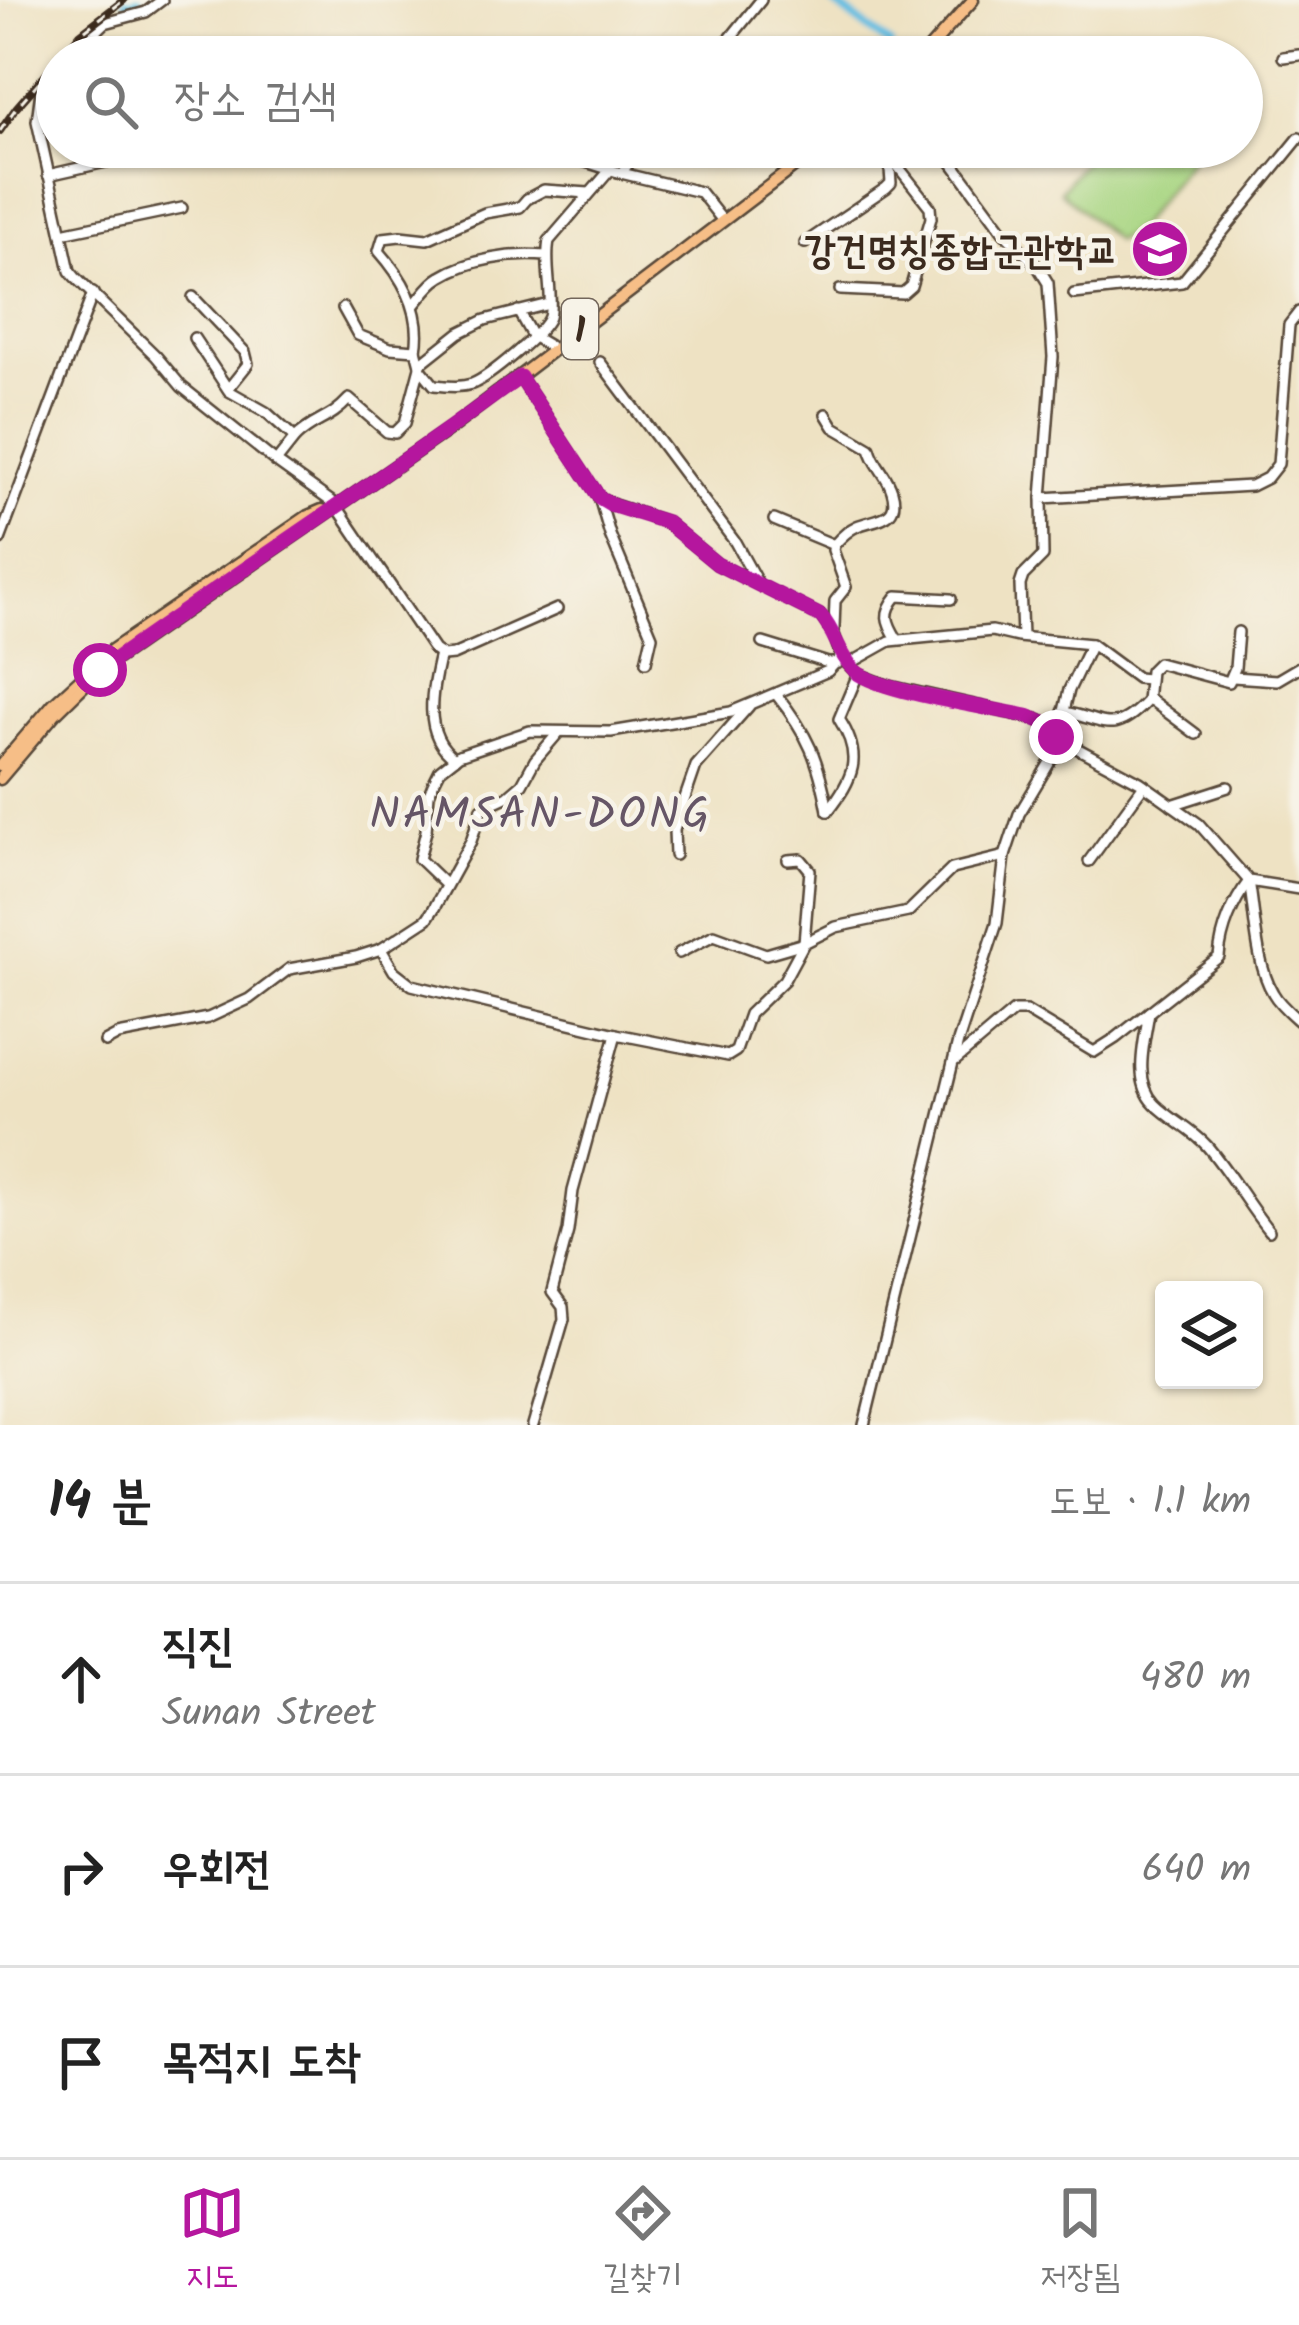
<!DOCTYPE html>
<html lang="ko">
<meta charset="utf-8">
<style>
:root{--surface:#fff;--page:#f6f6f6;--text:#222;--muted:#767676;--line:#e0e0e0;--accent:#b5179e}
body{margin:0;font-family:Kalam,"Poor Story",sans-serif;background:var(--page);color:var(--text)}
.controls{position:absolute;right:36px;bottom:36px;display:grid;overflow:hidden;border-radius:12px;box-shadow:0 3px 9px #0004}
.controls button{width:108px;height:108px;display:grid;place-items:center;padding:0;border:0;border-bottom:3px solid var(--line);background:var(--surface);color:var(--text);font:60px sans-serif}
.stop{position:absolute;width:36px;height:36px;margin:-27px;border:9px solid #b5179e;border-radius:50%;background:#fff}
.stop.end{background:#b5179e;border-color:#fff;box-shadow:0 3px 12px #0008}
.list{margin:0;padding:0;list-style:none}
h2{display:flex;justify-content:space-between;align-items:center;height:156px;margin:0;padding:0 48px;font-size:51px}
h2 small{font-size:39px;font-weight:400;color:var(--muted)}
.list li{display:grid;grid-template-columns:78px 1fr auto;gap:36px;align-items:center;box-sizing:border-box;height:192px;padding:0 48px;border-top:3px solid var(--line)}
.list b{display:block;font-size:45px;white-space:nowrap}
.list p{margin:0;font-size:39px;white-space:nowrap;color:var(--muted)}
.list em{font-size:39px;font-style:normal;color:var(--muted)}
.icon{flex:none;width:66px;height:66px;fill:none;stroke:currentColor;stroke-width:2;stroke-linecap:round;stroke-linejoin:round}
.map{position:relative;flex:none;width:1299px;height:1425px;overflow:hidden}
.search{position:absolute;background:var(--surface);box-shadow:0 3px 9px #0004;left:36px;right:36px;top:36px;height:132px;display:flex;align-items:center;gap:30px;box-sizing:border-box;padding:0 42px;border-radius:66px;color:var(--muted);font-size:45px}
.sheet{height:732px;background:var(--surface)}
nav{display:flex;justify-content:space-around;align-items:center;box-sizing:border-box;height:168px;border-top:3px solid var(--line);background:var(--surface);font-size:33px;color:var(--muted)}
nav a{display:grid;justify-items:center;gap:6px}
nav .on{color:var(--accent)}
.map>svg:first-child{display:block}
.green{fill:#a9d683;stroke:#728050;stroke-width:3}
.lines{fill:none;stroke-linecap:round;stroke-linejoin:round}
.canal{stroke:#64bee2;stroke-width:8}
.minor-casing{stroke:#564637;stroke-width:14}
.major-casing{stroke:#564637;stroke-width:15}
.minor{stroke:#fff;stroke-width:9}
.major{stroke:#f6be87;stroke-width:10}
.rail-casing{stroke:#3b2a1e;stroke-width:8}
.rail{stroke:#f7f3e8;stroke-width:3;stroke-dasharray:9;stroke-linecap:butt}
.route{stroke:#b5179e;stroke-width:15}
.labels{text-anchor:middle;stroke-width:9;stroke-linejoin:round;paint-order:stroke}
.shield{fill:#f7f3e8;stroke:#73665b;stroke-width:3}
.shield-label{font-size:36px;font-weight:bold;fill:#3b2a1e}
.poi-label{font-size:39px;font-weight:bold;fill:#3b2a1e;stroke:#f7f3e8;text-anchor:end}
.quarter-label{font-size:45px;letter-spacing:3px;fill:#655566;stroke:#f7f3e8}
</style>
<div class="map">
<svg width="1299" height="1425" viewBox="0 0 1299 1425">
<rect width="100%" height="100%" fill="#f7f3e8"/>
<filter id="ink" filterUnits="userSpaceOnUse"><feTurbulence type="fractalNoise" baseFrequency=".00833" numOctaves="2"/><feDisplacementMap in="SourceGraphic" scale="24" xChannelSelector="R" yChannelSelector="G"/><feConvolveMatrix kernelMatrix="1 2 1 2 8 2 1 2 1" color-interpolation-filters="sRGB"/></filter>
<filter id="wash" filterUnits="userSpaceOnUse"><feTurbulence type="fractalNoise" baseFrequency=".004" numOctaves="4" result="noise"/><feDisplacementMap in="SourceGraphic" scale="48" xChannelSelector="R" yChannelSelector="G"/><feGaussianBlur stdDeviation="2.7" result="paint"/><feColorMatrix in="noise" values="0 0 0 0 0 0 0 0 0 0 0 0 0 0 0 0 0 1.4 0 .05"/><feComposite in="paint" operator="in"/></filter>
<g filter="url(#wash)">
<rect width="100%" height="100%" fill="#eee2c3"/>
<!-- green -->
<polygon class="green" points="1096,147 1200,147 1138,227 1116,241 1060,191"/>
<g class="lines">
<!-- canal -->
<g class="canal">
<polyline points="830,0 890,45"/>
<polyline points="126,2 131,4 138,0"/>
</g>
</g>
</g>
<g filter="url(#ink)">
<g class="lines">
<!-- minor casing -->
<g class="minor-casing">
<g id="minor">
<polyline points="70,57 105,23 146,12 162,0"/>
<polyline points="715,57 761,0"/>
<polyline points="1283,57 1299,55"/>
<polyline points="57,70 41,91 37,121 70,271 75,277 156,356 182,387 276,462 336,505 434,650 443,656 453,655 557,609"/>
<polyline points="538,147 621,173 700,192 723,221"/>
<polyline points="941,147 1003,231 1038,267 1048,283 1053,357 1042,498"/>
<polyline points="621,173 642,147"/>
<polyline points="48,175 155,151"/>
<polyline points="62,233 182,208"/>
<polyline points="805,243 886,188 891,183 889,156"/>
<polyline points="840,290 903,293 911,286 931,218 930,207 889,155 899,147"/>
<polyline points="1074,294 1182,282 1299,138"/>
<polyline points="193,297 245,352 248,364 228,389"/>
<path d="M414,305C422,296 430,283 441,277C470,259 513,253 546,256"/>
<path d="M343,308L358,335L390,348L416,350C423,312 404,279 379,251L383,238L400,236L427,239L485,213L520,207L527,199L544,190L589,193"/>
<polyline points="518,311 532,336 554,349"/>
<polyline points="194,338 229,391 266,412 295,438 276,462"/>
<path d="M416,350L421,369L434,385C447,386 459,388 472,384C488,378 544,332 549,317C554,299 544,264 549,241L611,169"/>
<polyline points="600,362 735,542 757,582"/>
<polyline points="420,364 459,333 485,320 549,304"/>
<polyline points="520,377 599,497 614,505 666,522 717,564 821,616 834,634 841,657 858,674 890,686 1036,719 1045,723 1056,737 1140,782 1199,824 1249,881 1299,889"/>
<path d="M826,414L834,427L870,448C874,465 887,474 892,491C901,521 876,518 857,526C848,530 841,537 834,545L833,550L846,587L835,601L834,628"/>
<path d="M295,438C316,418 329,421 349,399L387,432L395,433L405,423L420,367"/>
<polyline points="599,497 610,535 652,636 646,662"/>
<polyline points="774,520 834,545"/>
<polyline points="0,540 93,293"/>
<polyline points="1022,637 1020,585 1023,576 1043,556 1042,498 1251,486 1267,478 1278,464 1289,325 1299,312"/>
<path d="M897,639C886,621 883,613 897,596L951,599"/>
<polyline points="763,643 828,663 838,663"/>
<path d="M440,654C432,688 421,735 455,758"/>
<polyline points="849,664 890,641 992,631 1018,637 1091,644 1137,678 1148,679"/>
<polyline points="1233,677 1277,680 1299,667"/>
<path d="M776,694C808,734 819,760 828,811"/>
<polyline points="1148,698 1196,734"/>
<path d="M1063,712C1104,719 1112,738 1147,701L1150,671L1158,663L1229,682L1235,668L1238,632"/>
<polyline points="1172,805 1228,787"/>
<path d="M828,811C853,779 864,757 839,719L858,674"/>
<polyline points="675,855 674,830 696,766 749,706"/>
<polyline points="1089,861 1144,785"/>
<path d="M1249,881C1255,914 1256,965 1273,993C1279,1004 1290,1013 1299,1021"/>
<polyline points="445,884 419,859 426,831 429,794 433,784 440,770 459,755 530,731 611,732 731,712 828,671 841,657"/>
<polyline points="381,949 394,971 412,985 616,1034 728,1056 736,1051 749,1014 784,980 804,943 810,870 801,859 788,860"/>
<polyline points="679,953 714,935 766,954 804,943 836,927 908,912 952,869 1005,856"/>
<path d="M1149,1012C1145,1041 1132,1080 1155,1104C1171,1120 1192,1129 1207,1146C1230,1173 1247,1204 1269,1231"/>
<polyline points="105,1042 118,1035 208,1018 249,999 289,969 356,957 381,949 427,919 433,910 471,841 482,808 508,796 522,784 535,760 559,732"/>
<path d="M956,1060L1014,1011H1026L1094,1052L1116,1038L1219,957C1221,930 1233,902 1249,881"/>
<polyline points="533,1425 564,1319 563,1307 552,1292 568,1231 573,1191 616,1034"/>
<polyline points="864,1425 958,1042 997,923 1005,856 1019,814 1053,757 1069,690 1091,644"/>
</g>
</g>
<!-- major casing -->
<g class="major-casing">
<g id="major">
<polyline points="922,57 973,0"/>
<polyline points="0,766 53,704 112,650 308,516 322,510"/>
<polyline points="0,779 55,714 100,670 455,425 820,147"/>
</g>
</g>
<!-- minor -->
<use href="#minor" class="minor"/>
<!-- major -->
<use href="#major" class="major"/>
<!-- rail casing -->
<g class="rail-casing">
<g id="rail">
<polyline points="61,57 80,34 124,0"/>
<polyline points="0,131 16,108 57,61"/>
</g>
</g>
<!-- rail -->
<use href="#rail" class="rail"/>
</g>
</g>
<g class="lines" filter="url(#ink)">
<!-- route -->
<path class="route" d="M100,670C238,571 383,479 520,377L599,497L614,506L666,522L717,564L821,616C836,634 839,655 855,671C879,692 991,708 1027,716L1045,723L1056,737"/>
</g>
<!-- icons -->
<defs>
<g id="university-disc" transform="scale(3)"><circle r="9.5" fill="#b5179e" stroke="#f7f3e8"/><path d="M0-5L7-2L0 1L-7-2ZM-4 1L0 2.5L4 1V4Q0 6-4 4Z" fill="#fff"/></g>
</defs>
<g fill-rule="evenodd">
<use href="#university-disc" x="1160" y="249"/>
</g>
<g class="labels">
<!-- shield labels -->
<rect class="shield" x="562" y="299" width="36" height="60" rx="9"/>
<g class="shield-label">
<text x="580" y="342">1</text>
</g>
<!-- poi labels -->
<g class="poi-label">
<text x="1118" y="263">강건명칭종합군관학교</text>
</g>
<!-- quarter labels -->
<g class="quarter-label">
<text x="541" y="828">NAMSAN-DONG</text>
</g>
</g>
</svg>
<div class="controls">
<button><svg class="icon" aria-label="layers" viewBox="0 0 24 24"><path d="M12 4l9 5-9 5-9-5zM3 14l9 5 9-5"/></svg></button>
</div>
<div class="stop" style="left:100px;top:670px"></div>
<div class="stop end" style="left:1056px;top:737px"></div>
<div class="search"><svg class="icon" aria-label="search" viewBox="0 0 24 24"><circle cx="10" cy="10" r="6"/><path d="M15 15l6 6"/></svg>장소 검색</div>
</div>
<section class="sheet">
<h2>14 분<small>도보 · 1.1 km</small></h2>
<ul class="list">
<li><svg class="icon" aria-label="ahead" viewBox="0 0 24 24"><path d="M12 20V5M6 11l6-6 6 6"/></svg><div><b>직진</b><p>Sunan Street</p></div><em>480 m</em></li>
<li><svg class="icon" aria-label="right" viewBox="0 0 24 24"><path d="M7 20v-9h11M14 6l5 5-5 5"/></svg><div><b>우회전</b></div><em>640 m</em></li>
<li><svg class="icon" aria-label="arrive" viewBox="0 0 24 24"><path d="M6 21V4h12l-3 4 3 4H6"/></svg><div><b>목적지 도착</b></div></li>
</ul>
</section>
<nav>
<a class="on"><svg class="icon" aria-label="map" viewBox="0 0 24 24"><path d="M3 6l6-2 6 2 6-2v14l-6 2-6-2-6 2zM9 4v14M15 6v14"/></svg>지도</a>
<a><svg class="icon" aria-label="directions" viewBox="0 0 24 24"><path d="M12 3l9 9-9 9-9-9zM9 14v-3h6M13 9l2 2-2 2"/></svg>길찾기</a>
<a><svg class="icon" aria-label="saved" viewBox="0 0 24 24"><path d="M7 4h10v16l-5-4-5 4z"/></svg>저장됨</a>
</nav>
